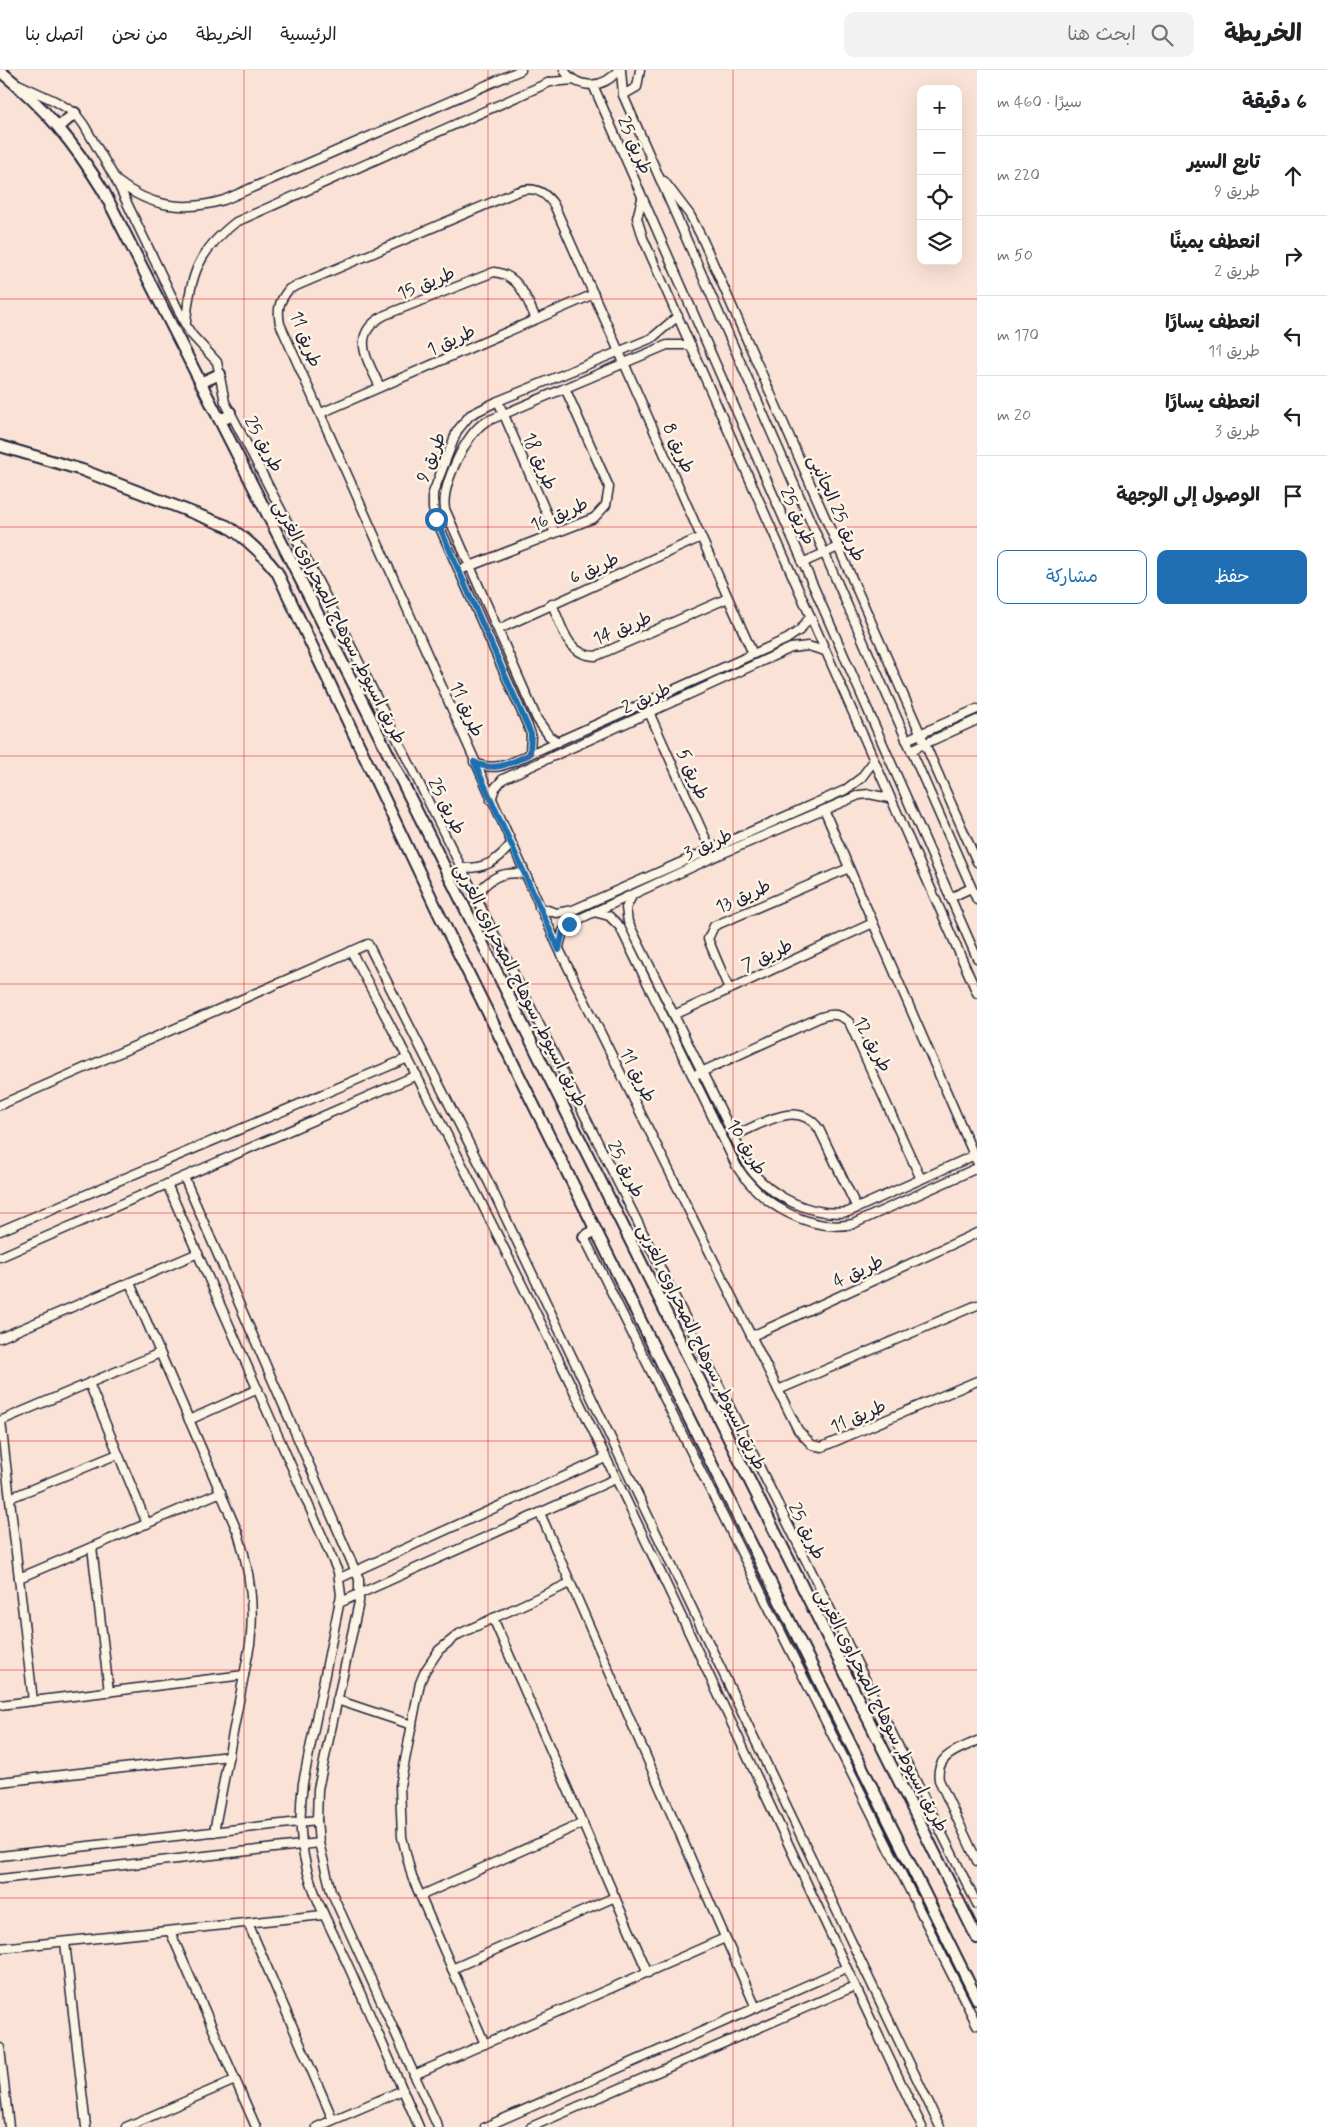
<!DOCTYPE html>
<html lang="ar">
<meta charset="utf-8">
<style>
:root{--surface:#fff;--page:#f2f2f2;--text:#202124;--muted:#757577;--line:#e0e0e0;--accent:#1f6fb2}
body{margin:0;font-family:Mynerve,"Playpen Sans Arabic",sans-serif;background:var(--page);color:var(--text);direction:rtl}
.controls{position:absolute;right:15px;top:15px;display:grid;overflow:hidden;border-radius:10px;box-shadow:0 5px 20px #0002}
.controls button{width:45px;height:45px;display:grid;place-items:center;padding:0;border:0;border-bottom:1px solid var(--line);background:var(--surface);color:var(--text);font:25px sans-serif}
.stop{position:absolute;width:15px;height:15px;margin:-11px;border:4px solid #1f6fb2;border-radius:50%;background:#fff}
.stop.end{background:#1f6fb2;border-color:#fff;box-shadow:0 1px 5px #0008}
.list{margin:0;padding:0;list-style:none}
h2{display:flex;justify-content:space-between;align-items:center;height:65px;margin:0;padding:0 20px;font-size:21px}
h2 small{font-size:16px;font-weight:400;color:var(--muted)}
.list li{display:grid;grid-template-columns:32px 1fr auto;gap:15px;align-items:center;box-sizing:border-box;height:80px;padding:0 20px;border-top:1px solid var(--line)}
.list b{display:block;font-size:19px;white-space:nowrap}
.list p{margin:0;font-size:16px;white-space:nowrap;color:var(--muted)}
.list em{font-size:16px;font-style:normal;color:var(--muted)}
.actions{display:flex;gap:10px;padding:15px 20px}
.actions a{flex:1;padding:11px 0;border:1px solid var(--accent);border-radius:10px;text-align:center;font-size:18px;color:var(--accent)}
.actions .main{background:var(--accent);color:#fff}
.icon{flex:none;width:28px;height:28px;fill:none;stroke:currentColor;stroke-width:2;stroke-linecap:round;stroke-linejoin:round}
.map{position:relative;flex:none;width:977px;height:2057px;overflow:hidden;direction:ltr}
header{display:flex;align-items:center;gap:30px;box-sizing:border-box;height:70px;padding:0 25px;background:var(--surface);border-bottom:1px solid var(--line)}
header strong{font-size:24px}
nav{display:flex;gap:28px;margin-inline-start:auto;font-size:18px}
.search{width:350px;height:45px;background:var(--page);display:flex;align-items:center;gap:12px;box-sizing:border-box;padding:0 18px;border-radius:10px;color:var(--muted);font-size:19px}
main{display:flex}
aside{flex:1;background:var(--surface)}
.map>svg:first-child{display:block}
.lines{fill:none;stroke-linecap:round;stroke-linejoin:round}
.minor-casing{stroke:#22223b;stroke-width:11}
.major-casing{stroke:#22223b;stroke-width:14}
.minor{stroke:#fcf5e5;stroke-width:8}
.major{stroke:#fcf5e5;stroke-width:10}
.route{stroke:#1f6fb2;stroke-width:6}
.grid{fill:none;stroke:#d62828;stroke-width:1;stroke-opacity:0.55}
.labels{text-anchor:middle;stroke-width:5;stroke-linejoin:round;paint-order:stroke}
.street-label{font-size:18px;fill:#22223b;stroke:#fcf5e5}
</style>
<header>
<strong>الخريطة</strong>
<div class="search"><svg class="icon" aria-label="search" viewBox="0 0 24 24"><circle cx="10" cy="10" r="6"/><path d="M15 15l6 6"/></svg>ابحث هنا</div>
<nav><a>الرئيسية</a><a>الخريطة</a><a>من نحن</a><a>اتصل بنا</a></nav>
</header>
<main>
<aside>
<h2>6 دقيقة<small>سيرًا · 460 m</small></h2>
<ul class="list">
<li><svg class="icon" aria-label="ahead" viewBox="0 0 24 24"><path d="M12 20V5M6 11l6-6 6 6"/></svg><div><b>تابع السير</b><p>طريق 9</p></div><em>220 m</em></li>
<li><svg class="icon" aria-label="right" viewBox="0 0 24 24"><path d="M7 20v-9h11M14 6l5 5-5 5"/></svg><div><b>انعطف يمينًا</b><p>طريق 2</p></div><em>50 m</em></li>
<li><svg class="icon" aria-label="left" viewBox="0 0 24 24"><path d="M17 20v-9H6M10 6l-5 5 5 5"/></svg><div><b>انعطف يسارًا</b><p>طريق 11</p></div><em>170 m</em></li>
<li><svg class="icon" aria-label="left" viewBox="0 0 24 24"><path d="M17 20v-9H6M10 6l-5 5 5 5"/></svg><div><b>انعطف يسارًا</b><p>طريق 3</p></div><em>20 m</em></li>
<li><svg class="icon" aria-label="arrive" viewBox="0 0 24 24"><path d="M6 21V4h12l-3 4 3 4H6"/></svg><div><b>الوصول إلى الوجهة</b></div></li>
</ul>
<div class="actions"><a class="main">حفظ</a><a>مشاركة</a></div>
</aside>
<div class="map">
<svg width="977" height="2057" viewBox="0 0 977 2057">
<rect width="100%" height="100%" fill="#fae3d6"/>
<filter id="ink" filterUnits="userSpaceOnUse"><feTurbulence type="fractalNoise" baseFrequency=".02" numOctaves="2"/><feDisplacementMap in="SourceGraphic" scale="10" xChannelSelector="R" yChannelSelector="G"/><feConvolveMatrix kernelMatrix="1 2 1 2 8 2 1 2 1" color-interpolation-filters="sRGB"/></filter>
<g filter="url(#ink)">
<g class="lines">
<!-- minor casing -->
<g class="minor-casing">
<g id="minor">
<path d="M564,0C577,20 605,19 618,0"/>
<polyline points="621,0 623,25 977,830"/>
<polyline points="18,14 55,31 75,43 84,55 116,110 185,254 192,265 217,292 225,332 336,546 977,1834"/>
<polyline points="593,15 977,888"/>
<polyline points="623,25 637,17 640,0"/>
<path d="M117,111C150,137 184,142 224,130L521,0"/>
<polyline points="664,111 690,145 702,168 977,792"/>
<polyline points="642,129 637,148 643,168 977,923"/>
<path d="M186,252C190,206 198,181 236,152L550,12L574,10"/>
<path d="M380,317C367,289 349,264 385,245L494,202C520,205 526,228 536,249"/>
<polyline points="498,331 555,463"/>
<polyline points="321,343 594,224"/>
<polyline points="435,389 444,393"/>
<polyline points="802,493 838,477"/>
<polyline points="460,500 594,448 606,435 609,417 565,318"/>
<path d="M552,534C562,556 567,586 596,586L728,528"/>
<polyline points="499,559 701,467"/>
<path d="M753,584L554,135C544,120 532,116 516,122L289,219C279,231 277,239 280,254L559,879L798,1360L812,1375L822,1377L977,1311"/>
<polyline points="648,640 712,783"/>
<polyline points="906,670 977,639"/>
<path d="M558,672L549,666L537,649L445,439C441,416 466,364 485,352L667,275H691"/>
<polyline points="911,680 977,650"/>
<polyline points="530,684 531,664 527,654 436,449 433,439 433,423 457,361 470,345 498,331 652,268 678,246"/>
<path d="M474,692C494,703 511,693 530,684L787,569L800,560L810,547"/>
<polyline points="491,730 495,718 503,709 791,578 808,576 825,581"/>
<polyline points="824,740 977,1092"/>
<path d="M461,798C484,799 497,792 511,774"/>
<path d="M633,824L626,838L628,852L749,1097C770,1127 812,1147 848,1142L977,1084"/>
<path d="M475,828C487,808 502,801 524,804"/>
<polyline points="950,828 971,818"/>
<polyline points="539,837 556,843 573,840 845,720 861,708 873,692"/>
<path d="M594,842L609,846L620,857L737,1097C761,1134 809,1163 853,1154L977,1098"/>
<polyline points="559,877 563,861 577,850 714,787 859,725 869,724 889,728"/>
<path d="M351,881C557,1265 734,1664 922,2057"/>
<polyline points="729,919 708,869 714,856 849,798"/>
<polyline points="674,945 873,853"/>
<path d="M697,1004L821,947C833,943 840,944 849,952L921,1109"/>
<polyline points="0,1035 368,874 489,1113 940,2057"/>
<path d="M733,1066C761,1055 797,1028 819,1059L857,1138"/>
<polyline points="184,1107 359,1509 359,1532 318,1719 317,1750 319,1773 331,1821 438,2057"/>
<path d="M167,1114L338,1502L341,1525L303,1713C292,1798 319,1830 352,1904C374,1955 397,2006 419,2057"/>
<polyline points="0,1161 408,988"/>
<polyline points="584,1167 977,1955"/>
<polyline points="0,1187 417,1005"/>
<path d="M130,1213L238,1463C250,1500 255,1535 250,1574L214,1762"/>
<polyline points="752,1266 977,1163"/>
<polyline points="0,1268 198,1183"/>
<polyline points="89,1313 147,1454"/>
<polyline points="778,1320 977,1235"/>
<polyline points="189,1350 258,1319"/>
<polyline points="0,1351 160,1283"/>
<polyline points="1,1351 33,1631"/>
<polyline points="10,1428 118,1384"/>
<polyline points="540,1443 756,1938"/>
<polyline points="92,1477 109,1622"/>
<polyline points="19,1508 221,1422"/>
<polyline points="340,1508 605,1388"/>
<polyline points="339,1533 615,1409"/>
<polyline points="493,1548 648,1903"/>
<polyline points="337,1630 412,1655"/>
<polyline points="0,1635 244,1605"/>
<path d="M977,1671C958,1680 935,1685 939,1710L977,1791"/>
<polyline points="0,1712 229,1686"/>
<polyline points="0,1786 317,1750"/>
<polyline points="0,1809 319,1773"/>
<polyline points="420,1826 583,1753"/>
<polyline points="248,1853 333,2050"/>
<polyline points="170,1861 256,2057"/>
<polyline points="65,1872 86,2057"/>
<polyline points="0,1878 323,1845"/>
<polyline points="452,1899 615,1827"/>
<polyline points="485,1974 412,1807 402,1767 400,1716 420,1613 425,1601 439,1580 459,1564 570,1513"/>
<polyline points="0,1978 9,2057"/>
<polyline points="414,2005 725,1868"/>
<polyline points="126,2057 235,2010"/>
<polyline points="317,2057 403,2020"/>
<polyline points="485,2057 846,1898"/>
<polyline points="531,2057 855,1916"/>
</g>
</g>
<!-- major casing -->
<g class="major-casing">
<g id="major">
<path d="M0,1C45,37 74,73 104,122L362,631L977,1868"/>
<polyline points="59,57 75,43"/>
<polyline points="200,313 220,304"/>
<polyline points="219,348 227,348 230,342"/>
<path d="M0,376L82,400L227,456C247,469 262,483 277,502L439,844L977,1929"/>
<polyline points="584,1167 595,1160"/>
</g>
</g>
<!-- minor -->
<use href="#minor" class="minor"/>
<!-- major -->
<use href="#major" class="major"/>
</g>
</g>
<g class="lines" filter="url(#ink)">
<!-- route -->
<path class="route" d="M436,449L531,664L530,684C511,693 494,703 474,692L559,880L563,861L569,854"/>
</g>
<!-- grid -->
<path class="grid" d="M244,0V2057M488,0V2057M733,0V2057M0,229H977M0,457H977M0,686H977M0,914H977M0,1143H977M0,1371H977M0,1600H977M0,1828H977"/>
<g class="labels">
<!-- street labels -->
<g class="street-label">
<text transform="translate(635 75) rotate(67)" y="6">طريق 25</text>
<text transform="translate(426 213) rotate(-22)" y="6">طريق 15</text>
<text transform="translate(306 269) rotate(69)" y="6">طريق 11</text>
<text transform="translate(451 270) rotate(-24)" y="6">طريق 1</text>
<text transform="translate(264 374) rotate(61)" y="6">طريق 25</text>
<text transform="translate(679 378) rotate(66)" y="6">طريق 8</text>
<text transform="translate(431 387) rotate(-69)" y="6">طريق 9</text>
<text transform="translate(540 391) rotate(67)" y="6">طريق 18</text>
<text transform="translate(837 438) rotate(66)" y="6">طريق 25 الجانبى</text>
<text transform="translate(559 444) rotate(-23)" y="6">طريق 16</text>
<text transform="translate(798 446) rotate(66)" y="6">طريق 25</text>
<text transform="translate(594 498) rotate(-24)" y="6">طريق 6</text>
<text transform="translate(340 552) rotate(63)" y="6">طريق اسيوط, سوهاج الصحراوى الغربى</text>
<text transform="translate(622 558) rotate(-22)" y="6">طريق 14</text>
<text transform="translate(646 628) rotate(-24)" y="6">طريق 2</text>
<text transform="translate(467 639) rotate(66)" y="6">طريق 11</text>
<text transform="translate(693 704) rotate(66)" y="6">طريق 5</text>
<text transform="translate(447 736) rotate(63)" y="6">طريق 25</text>
<text transform="translate(708 774) rotate(-24)" y="6">طريق 3</text>
<text transform="translate(743 826) rotate(-24)" y="6">طريق 13</text>
<text transform="translate(767 885) rotate(-25)" y="6">طريق 7</text>
<text transform="translate(521 915) rotate(63)" y="6">طريق اسيوط, سوهاج الصحراوى الغربى</text>
<text transform="translate(873 974) rotate(62)" y="6">طريق 12</text>
<text transform="translate(638 1005) rotate(63)" y="6">طريق 11</text>
<text transform="translate(747 1077) rotate(60)" y="6">طريق 10</text>
<text transform="translate(626 1099) rotate(64)" y="6">طريق 25</text>
<text transform="translate(858 1201) rotate(-25)" y="6">طريق 4</text>
<text transform="translate(702 1277) rotate(64)" y="6">طريق اسيوط, سوهاج الصحراوى الغربى</text>
<text transform="translate(858 1346) rotate(-23)" y="6">طريق 11</text>
<text transform="translate(807 1461) rotate(64)" y="6">طريق 25</text>
<text transform="translate(882 1640) rotate(63)" y="6">طريق اسيوط, سوهاج الصحراوى الغربى</text>
</g>
</g>
</svg>
<div class="controls">
<button>+</button>
<button>−</button>
<button><svg class="icon" aria-label="locate" viewBox="0 0 24 24"><circle cx="12" cy="12" r="6"/><path d="M12 2v4M12 18v4M2 12h4M18 12h4"/></svg></button>
<button><svg class="icon" aria-label="layers" viewBox="0 0 24 24"><path d="M12 4l9 5-9 5-9-5zM3 14l9 5 9-5"/></svg></button>
</div>
<div class="stop" style="left:436px;top:449px"></div>
<div class="stop end" style="left:569px;top:854px"></div>
</div>
</main>
